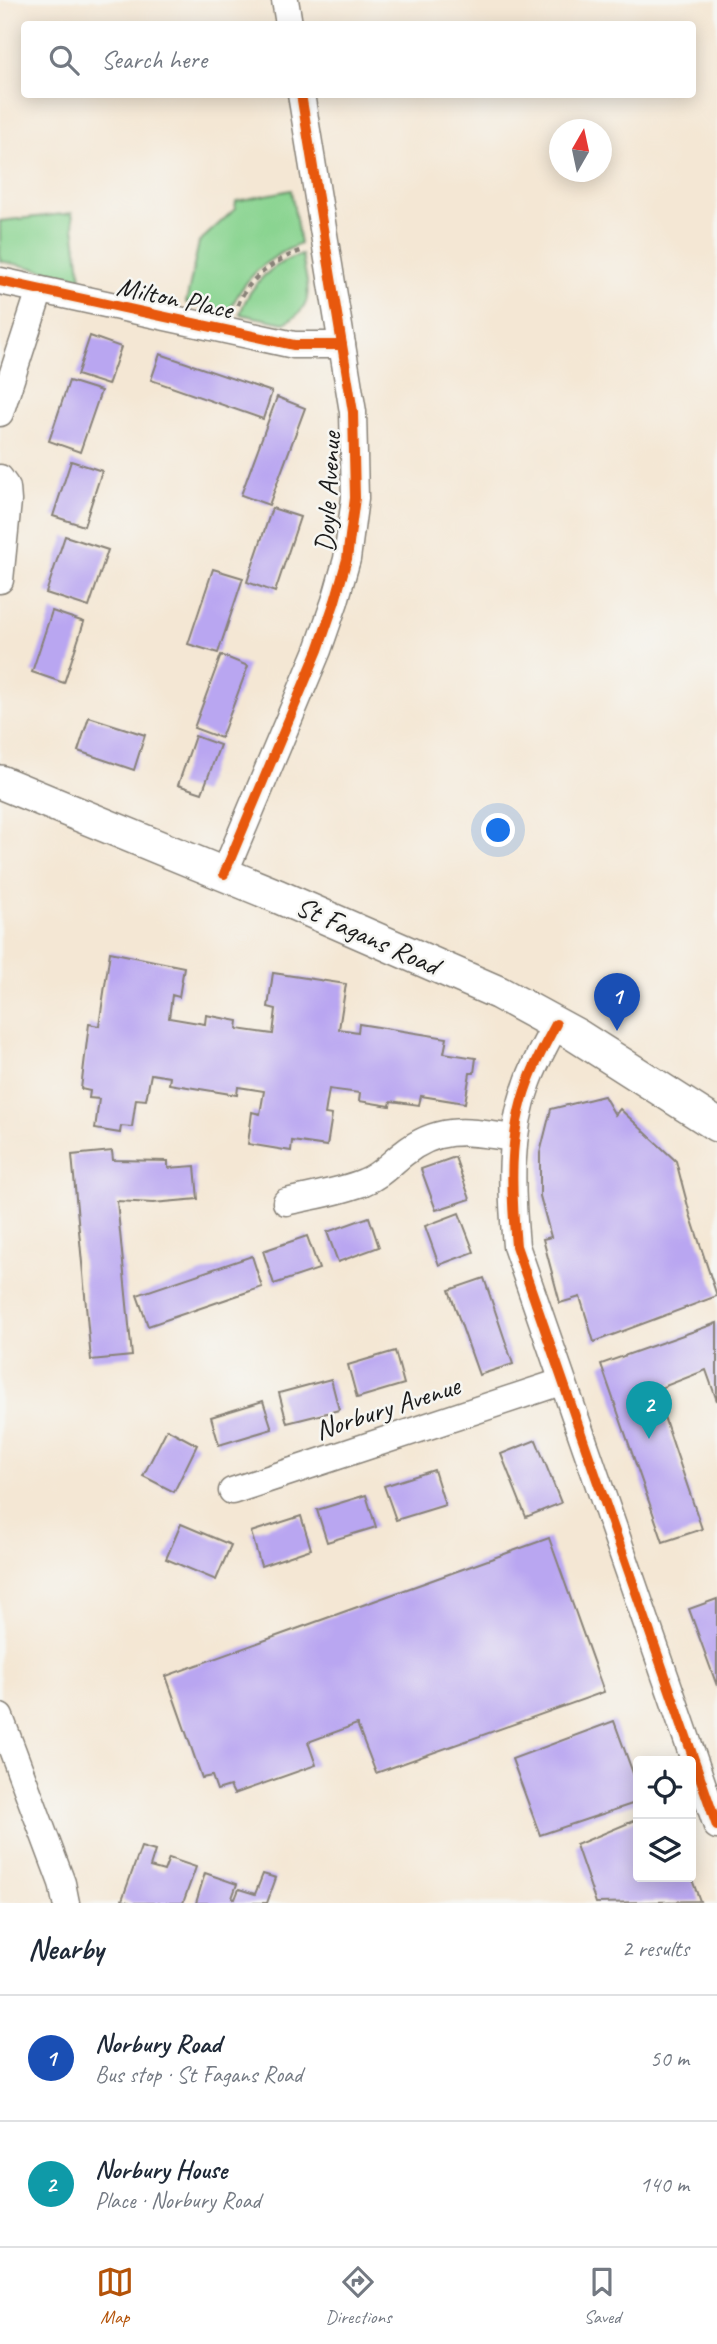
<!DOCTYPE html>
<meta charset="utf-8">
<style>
:root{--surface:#fff;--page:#f2f2f3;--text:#1f2937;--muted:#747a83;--line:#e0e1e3;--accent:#b45309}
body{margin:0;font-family:Caveat,sans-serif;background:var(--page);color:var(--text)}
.controls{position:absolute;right:21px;bottom:21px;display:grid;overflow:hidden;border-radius:7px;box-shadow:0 4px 18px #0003}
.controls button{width:63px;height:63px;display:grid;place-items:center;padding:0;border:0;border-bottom:2px solid var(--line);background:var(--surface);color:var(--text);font:35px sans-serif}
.compass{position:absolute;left:549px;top:119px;width:63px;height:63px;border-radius:50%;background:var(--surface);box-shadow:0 4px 18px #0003;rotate:9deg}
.you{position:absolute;left:499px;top:831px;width:24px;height:24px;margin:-18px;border:5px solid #fff;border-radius:50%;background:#1a73e8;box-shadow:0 0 0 10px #1a73e833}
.badge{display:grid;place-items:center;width:46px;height:46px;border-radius:50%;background:var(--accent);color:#fff;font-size:23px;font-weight:700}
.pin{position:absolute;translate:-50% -58px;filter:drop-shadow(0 2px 4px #0008)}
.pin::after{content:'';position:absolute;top:37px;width:24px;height:21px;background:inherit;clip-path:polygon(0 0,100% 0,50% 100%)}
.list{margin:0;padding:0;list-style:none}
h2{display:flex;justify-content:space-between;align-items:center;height:91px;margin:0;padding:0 28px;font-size:30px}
h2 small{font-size:23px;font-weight:400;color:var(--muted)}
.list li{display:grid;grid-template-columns:46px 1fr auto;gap:21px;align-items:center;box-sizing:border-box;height:126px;padding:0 28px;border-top:2px solid var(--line)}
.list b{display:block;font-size:26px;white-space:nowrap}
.list p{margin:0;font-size:23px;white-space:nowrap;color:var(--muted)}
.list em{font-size:23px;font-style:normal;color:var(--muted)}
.icon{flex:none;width:38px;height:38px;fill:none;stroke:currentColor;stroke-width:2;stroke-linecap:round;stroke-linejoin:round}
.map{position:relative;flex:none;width:717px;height:1903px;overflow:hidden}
.search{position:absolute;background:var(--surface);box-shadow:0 4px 18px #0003;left:21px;right:21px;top:21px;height:77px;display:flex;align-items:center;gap:18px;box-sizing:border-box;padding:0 24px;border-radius:7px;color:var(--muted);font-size:26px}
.sheet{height:343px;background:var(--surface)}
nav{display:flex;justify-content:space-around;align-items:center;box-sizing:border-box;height:98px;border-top:2px solid var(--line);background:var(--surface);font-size:19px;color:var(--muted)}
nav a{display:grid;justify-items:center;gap:4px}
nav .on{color:var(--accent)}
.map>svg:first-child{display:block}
.green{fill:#8ad491;stroke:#537856;stroke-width:2}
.building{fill:#b9a6f1}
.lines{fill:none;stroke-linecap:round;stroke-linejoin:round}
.minor-casing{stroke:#888278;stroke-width:29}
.tertiary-casing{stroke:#888278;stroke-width:36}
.path{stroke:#888278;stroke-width:4.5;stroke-dasharray:5 5;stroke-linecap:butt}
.minor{stroke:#fff;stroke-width:26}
.tertiary{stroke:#fff;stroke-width:33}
.cycleway-casing{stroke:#f6f6f2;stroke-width:15}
.cycleway{stroke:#e8590c;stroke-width:10}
.labels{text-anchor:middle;stroke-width:5;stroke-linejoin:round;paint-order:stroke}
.street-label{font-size:28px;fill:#1c1c1c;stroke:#f6f6f2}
</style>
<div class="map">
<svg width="717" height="1903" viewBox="0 0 717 1903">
<rect width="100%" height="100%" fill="#f6f6f2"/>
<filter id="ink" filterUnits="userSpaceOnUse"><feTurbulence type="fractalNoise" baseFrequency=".0143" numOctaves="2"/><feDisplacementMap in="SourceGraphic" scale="14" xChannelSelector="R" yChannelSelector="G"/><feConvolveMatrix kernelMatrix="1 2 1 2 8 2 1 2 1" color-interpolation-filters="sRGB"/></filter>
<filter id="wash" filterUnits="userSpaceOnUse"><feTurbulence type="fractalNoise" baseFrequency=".00686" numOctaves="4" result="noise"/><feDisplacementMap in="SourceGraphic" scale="28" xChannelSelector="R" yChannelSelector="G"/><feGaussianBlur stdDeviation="1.57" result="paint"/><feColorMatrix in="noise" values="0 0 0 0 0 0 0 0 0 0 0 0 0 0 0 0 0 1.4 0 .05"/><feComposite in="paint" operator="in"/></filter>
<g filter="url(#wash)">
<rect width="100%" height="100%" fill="#f4e7d4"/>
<!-- green -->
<g class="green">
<path d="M291,190L300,244C266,258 244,278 229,312L186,303L199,242L235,209L236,201Z"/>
<polygon points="72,213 81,278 0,261 0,221"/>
<path d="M302,255C307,286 318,307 284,323L240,314C249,286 273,261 302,255Z"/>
</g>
<g id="blocks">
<!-- building -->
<g class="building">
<polygon points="90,336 121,347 108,385 77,375"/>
<polygon points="160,354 272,392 263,419 151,380"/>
<polygon points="69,381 101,391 80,452 49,441"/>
<polygon points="277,397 305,408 269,505 241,495"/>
<polygon points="71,461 102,471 84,526 53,516"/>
<polygon points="272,508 300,517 275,592 247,582"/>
<polygon points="65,536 108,550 89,607 46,593"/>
<polygon points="213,569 243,578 218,653 188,644"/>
<polygon points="52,611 84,622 64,683 32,672"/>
<polygon points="221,655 248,666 221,738 194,728"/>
<polygon points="89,717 145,735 134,770 78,751"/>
<polygon points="195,736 220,745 202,793 178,785"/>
<polygon points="110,952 184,967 179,997 172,995 169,1018 205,1024 206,1015 238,1021 237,1029 273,1034 276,1009 268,1007 273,973 346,984 339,1029 358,1032 359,1024 447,1038 444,1053 476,1058 474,1073 470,1073 465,1103 421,1096 419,1105 391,1101 390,1106 359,1101 360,1093 329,1089 325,1114 332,1115 327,1146 292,1141 291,1151 248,1144 252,1112 260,1114 264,1091 238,1087 237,1095 169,1084 170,1077 151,1074 146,1100 136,1099 132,1127 121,1126 120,1133 95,1129 99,1099 89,1098 90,1091 81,1089 89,1024 99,1026"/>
<polygon points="604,1096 615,1115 620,1109 676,1161 690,1214 717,1296 594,1342 580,1297 560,1303 543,1239 551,1237 540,1196 540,1153 551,1109"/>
<polygon points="112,1151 113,1160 168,1161 168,1168 195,1166 198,1199 153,1203 117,1201 132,1356 91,1360 72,1155"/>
<polygon points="455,1157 470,1199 436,1210 421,1169"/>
<polygon points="459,1213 474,1252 439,1265 425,1226"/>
<polygon points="369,1217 379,1247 338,1262 327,1232"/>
<polygon points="307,1236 319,1269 274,1284 263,1251"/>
<polygon points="252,1256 262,1287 148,1326 137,1295"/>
<polygon points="484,1278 513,1364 479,1375 449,1290"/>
<polygon points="717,1323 717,1401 706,1370 655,1390 702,1529 663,1542 601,1364"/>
<polygon points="395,1351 404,1384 357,1398 348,1365"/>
<polygon points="331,1379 339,1410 287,1423 279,1393"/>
<polygon points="263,1401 272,1429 219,1445 211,1417"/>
<polygon points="167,1429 197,1445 174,1492 143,1476"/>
<polygon points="536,1440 561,1503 526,1517 501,1454"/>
<polygon points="434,1470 445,1505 396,1520 384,1486"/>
<polygon points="366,1495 376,1527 327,1542 317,1510"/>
<polygon points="301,1516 311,1549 261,1566 251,1532"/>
<polygon points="181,1524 231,1545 216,1580 166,1559"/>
<polygon points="549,1538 604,1692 376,1773 357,1724 308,1742 316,1765 234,1794 230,1786 217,1790 212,1776 202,1778 166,1676"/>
<polygon points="717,1599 717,1686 689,1609"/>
<polygon points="614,1721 638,1787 638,1802 540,1835 512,1759"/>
<polygon points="638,1819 638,1877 691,1877 700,1901 596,1903 576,1845"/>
<polygon points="141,1847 155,1851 150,1867 164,1871 169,1858 196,1867 183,1903 131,1903 122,1900"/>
<polygon points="205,1873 237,1884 232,1898 235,1899 239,1889 255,1894 263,1874 276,1878 267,1903 196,1903"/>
</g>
</g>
</g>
<g filter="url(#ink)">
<use href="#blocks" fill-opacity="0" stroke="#888278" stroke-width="2"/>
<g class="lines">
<!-- minor casing -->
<g class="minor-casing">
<g id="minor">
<polyline points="285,0 289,24"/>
<polyline points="0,281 294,345 342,345"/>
<polyline points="0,413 40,290"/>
<polyline points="0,478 7,488 8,501 0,580"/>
<polyline points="224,874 318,650 335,601 347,559 355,498 353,412 301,94"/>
<path d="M556,1024C546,1043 535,1062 528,1082C508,1135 511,1191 516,1246L717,1826"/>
<path d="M286,1202C311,1196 340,1192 364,1182C380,1176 390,1164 403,1154C440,1124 470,1132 514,1138"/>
<polyline points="232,1491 561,1382"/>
<polyline points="0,1717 62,1883 66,1903"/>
</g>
</g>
<!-- tertiary casing -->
<g class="tertiary-casing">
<polyline id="tertiary" points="0,782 277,896 499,993 576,1035 717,1125"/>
</g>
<!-- path -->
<path class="path" d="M238,305C247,279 276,259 301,251"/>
<!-- minor -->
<use href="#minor" class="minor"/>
<!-- tertiary -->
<use href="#tertiary" class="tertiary"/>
<!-- cycleway casing -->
<g class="cycleway-casing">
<g id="cycleway">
<polyline points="0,281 294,345 342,345"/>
<polyline points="224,874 318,650 335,601 347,559 355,498 353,412 301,94"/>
<path d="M556,1024C546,1043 535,1062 528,1082C508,1135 511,1191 516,1246L717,1826"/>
</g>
</g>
<!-- cycleway -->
<use href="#cycleway" class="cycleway"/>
</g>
</g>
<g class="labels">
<!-- street labels -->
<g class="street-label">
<text transform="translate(175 297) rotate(12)" y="10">Milton Place</text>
<text transform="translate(327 492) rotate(-87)" y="10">Doyle Avenue</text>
<text transform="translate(368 935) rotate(24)" y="10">St Fagans Road</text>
<text transform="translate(387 1407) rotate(-18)" y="10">Norbury Avenue</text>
</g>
</g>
</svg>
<div class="controls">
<button><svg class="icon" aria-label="locate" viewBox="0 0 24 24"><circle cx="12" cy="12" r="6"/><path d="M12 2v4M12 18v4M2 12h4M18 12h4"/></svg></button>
<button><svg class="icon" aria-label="layers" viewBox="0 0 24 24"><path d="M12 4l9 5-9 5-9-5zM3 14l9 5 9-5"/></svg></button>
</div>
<svg class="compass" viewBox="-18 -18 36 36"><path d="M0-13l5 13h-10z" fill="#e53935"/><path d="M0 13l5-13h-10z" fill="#747a83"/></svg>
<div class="you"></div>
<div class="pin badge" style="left:617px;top:1031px;background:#1a4fb4">1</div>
<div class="pin badge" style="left:649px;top:1439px;background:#0f9aa8">2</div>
<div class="search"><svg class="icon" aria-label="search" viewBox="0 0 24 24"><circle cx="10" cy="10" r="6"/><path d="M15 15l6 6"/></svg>Search here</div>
</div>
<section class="sheet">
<h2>Nearby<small>2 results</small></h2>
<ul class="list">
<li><span class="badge" style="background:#1a4fb4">1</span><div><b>Norbury Road</b><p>Bus stop · St Fagans Road</p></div><em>50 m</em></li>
<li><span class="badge" style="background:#0f9aa8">2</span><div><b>Norbury House</b><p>Place · Norbury Road</p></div><em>140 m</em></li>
</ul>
</section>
<nav>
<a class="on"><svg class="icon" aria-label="map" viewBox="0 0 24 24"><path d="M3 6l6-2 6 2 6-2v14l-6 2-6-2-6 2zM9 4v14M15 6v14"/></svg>Map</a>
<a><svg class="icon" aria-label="directions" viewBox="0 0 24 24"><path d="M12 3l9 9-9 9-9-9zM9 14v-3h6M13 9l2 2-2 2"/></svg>Directions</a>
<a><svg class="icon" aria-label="saved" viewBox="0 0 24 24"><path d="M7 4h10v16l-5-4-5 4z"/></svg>Saved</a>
</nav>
